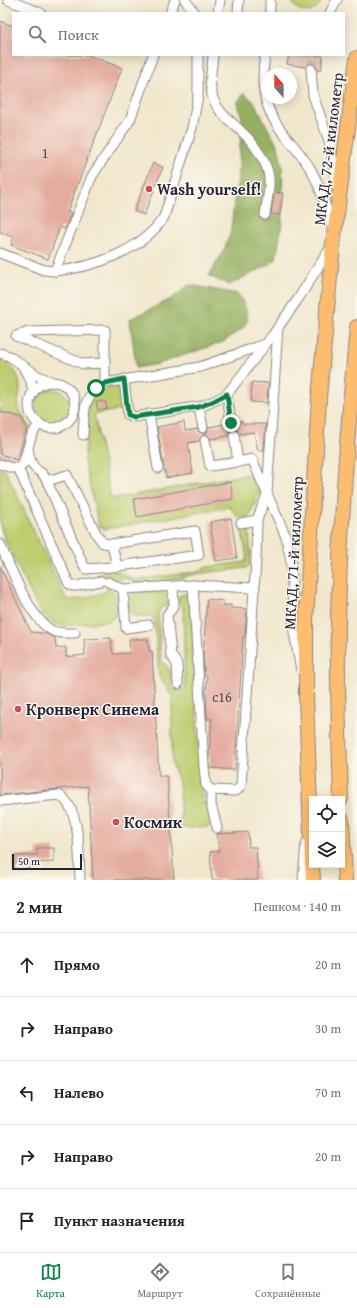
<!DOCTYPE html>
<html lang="ru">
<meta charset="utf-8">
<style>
:root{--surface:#fff;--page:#f2f2f2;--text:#202124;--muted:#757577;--line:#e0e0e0;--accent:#0b8043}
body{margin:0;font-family:"Gentium Book Plus",serif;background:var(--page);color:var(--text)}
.controls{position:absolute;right:12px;bottom:12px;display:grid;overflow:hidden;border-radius:0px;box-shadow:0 2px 10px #0003}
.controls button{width:36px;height:36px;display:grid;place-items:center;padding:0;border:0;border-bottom:1px solid var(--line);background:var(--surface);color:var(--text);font:20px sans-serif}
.compass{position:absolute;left:261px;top:68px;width:36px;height:36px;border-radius:50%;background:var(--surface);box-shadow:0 2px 10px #0003;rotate:339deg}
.scale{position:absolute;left:12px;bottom:10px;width:70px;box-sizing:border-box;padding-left:4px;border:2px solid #22223b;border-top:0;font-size:11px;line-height:14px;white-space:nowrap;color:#22223b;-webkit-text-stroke:3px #fbf7ec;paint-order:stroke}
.stop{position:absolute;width:12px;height:12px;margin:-9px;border:3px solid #0b8043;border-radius:50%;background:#fff}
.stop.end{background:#0b8043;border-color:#fff;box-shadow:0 1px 4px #0008}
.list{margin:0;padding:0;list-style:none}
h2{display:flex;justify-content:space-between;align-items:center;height:52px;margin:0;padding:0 16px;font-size:17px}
h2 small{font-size:13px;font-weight:400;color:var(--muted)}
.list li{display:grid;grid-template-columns:26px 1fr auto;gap:12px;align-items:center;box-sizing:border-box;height:64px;padding:0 16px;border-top:1px solid var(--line)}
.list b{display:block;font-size:15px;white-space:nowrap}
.list em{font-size:13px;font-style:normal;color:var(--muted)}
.icon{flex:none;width:22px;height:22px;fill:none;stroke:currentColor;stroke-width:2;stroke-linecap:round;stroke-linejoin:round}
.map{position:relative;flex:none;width:357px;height:880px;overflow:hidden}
.search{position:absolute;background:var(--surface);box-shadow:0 2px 10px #0003;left:12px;right:12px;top:12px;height:44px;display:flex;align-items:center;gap:10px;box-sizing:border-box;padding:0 14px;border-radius:0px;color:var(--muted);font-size:15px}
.sheet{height:372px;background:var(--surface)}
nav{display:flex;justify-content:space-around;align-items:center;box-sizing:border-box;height:56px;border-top:1px solid var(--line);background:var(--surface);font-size:11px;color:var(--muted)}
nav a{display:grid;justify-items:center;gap:2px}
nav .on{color:var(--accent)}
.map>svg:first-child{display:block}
.green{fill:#becd70;stroke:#707856}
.forest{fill:#96b062;stroke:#5c694e}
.building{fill:#e4ac9f}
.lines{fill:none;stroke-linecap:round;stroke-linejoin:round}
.minor-tunnel{stroke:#c8c0b0;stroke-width:9;stroke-dasharray:9 4.5;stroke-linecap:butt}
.minor-casing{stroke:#8a8484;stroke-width:11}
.highway-casing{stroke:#8a8484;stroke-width:16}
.minor{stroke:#fff;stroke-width:9}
.highway{stroke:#fcbd6f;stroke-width:14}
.route{stroke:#0b8043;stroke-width:5}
.poi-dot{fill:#d1495b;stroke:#fbf7ec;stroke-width:1.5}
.labels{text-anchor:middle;stroke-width:3;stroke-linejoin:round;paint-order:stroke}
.number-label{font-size:14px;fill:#524454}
.street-label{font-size:16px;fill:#22223b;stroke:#fbf7ec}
.poi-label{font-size:16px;font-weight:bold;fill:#22223b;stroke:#fbf7ec;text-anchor:start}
</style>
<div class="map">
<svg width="357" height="880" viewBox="0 0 357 880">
<rect width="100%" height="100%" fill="#fbf7ec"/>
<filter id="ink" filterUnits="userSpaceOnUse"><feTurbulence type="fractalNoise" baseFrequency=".025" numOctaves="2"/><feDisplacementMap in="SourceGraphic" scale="8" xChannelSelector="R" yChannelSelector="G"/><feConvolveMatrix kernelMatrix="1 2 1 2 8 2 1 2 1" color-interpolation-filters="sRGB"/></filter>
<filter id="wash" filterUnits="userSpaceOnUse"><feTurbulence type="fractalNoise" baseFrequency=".012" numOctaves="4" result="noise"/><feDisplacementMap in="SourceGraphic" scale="16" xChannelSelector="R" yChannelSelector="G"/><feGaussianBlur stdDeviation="0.9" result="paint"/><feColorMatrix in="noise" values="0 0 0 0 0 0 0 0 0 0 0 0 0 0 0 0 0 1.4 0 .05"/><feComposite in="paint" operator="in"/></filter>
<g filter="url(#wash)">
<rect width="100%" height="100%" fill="#f1e7cd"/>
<!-- green -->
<g class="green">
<path d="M293,0H322C320,3 319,6 316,8C309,15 297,11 293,3Z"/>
<path d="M0,359C12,364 20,375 20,388C20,394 17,402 19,407C21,414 27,422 31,429L20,461L16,464L0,458V454L17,460L27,428L21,417L0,412Z"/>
<polygon points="112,386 116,387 118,389 120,395 120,410 94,414 111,499 261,472 261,488 249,517 238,518 231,508 229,507 106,529 104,529 99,526 84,461 88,418 89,406 93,396 102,390"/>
<circle cx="53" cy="406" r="17"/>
<path d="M0,468L5,470L66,599C77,602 93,595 105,592L107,587C120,592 121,615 109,621L63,626L52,623L39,610L5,540L0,525Z"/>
<polygon points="247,526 249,528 251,563 249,566 246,568 195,574 163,582 138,584 125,578 114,580 103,576 102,574 104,571 119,572 135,580 195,572 208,567 245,562 247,557 241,527"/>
<polygon points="135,592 162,592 167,596 168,605 160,608 158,613 161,660 170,671 172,686 174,689 178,691 185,688 183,607 178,602 178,597 180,595 187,594 190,597 202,803 207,804 212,822 208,827 184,828 181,826 179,783 172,763 172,696 159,676 154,618 150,616 134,616 128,610 128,597 132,593"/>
</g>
<!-- forest -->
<g class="forest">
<polygon points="244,93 254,102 271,134 278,146 282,165 283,199 282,223 276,259 268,265 229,285 209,276 224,250 231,232 233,209 237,190 242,117 237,103"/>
<polygon points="189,285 238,294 245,306 248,320 243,328 223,342 158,364 136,368 130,319 171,299"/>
</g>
<g id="blocks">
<!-- building -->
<g class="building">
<polygon points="0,21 13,26 13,55 88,55 122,68 67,212 71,213 65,229 60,227 48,259 11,245 14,237 0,232"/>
<polygon points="289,55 323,56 321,70 317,70 316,66 313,63 308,64 305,67 287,64"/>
<polygon points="153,163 163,167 144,215 134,211"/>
<polygon points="274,192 283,193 280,215 271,214"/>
<polygon points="252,382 268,383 267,403 251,402"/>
<polygon points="105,401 107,408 98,410 96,402"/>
<polygon points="0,412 21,417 27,428 17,460 0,454"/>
<polygon points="242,421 243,424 266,424 264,450 258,450 254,432 240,434 237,430 233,429 229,432 228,436 211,439 207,435 204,434 200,438 199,441 188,443 193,473 166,478 157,427 184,422 185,431 197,429 199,432 204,434 207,432 209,427 225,424 228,428 232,429 236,426 237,422"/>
<polygon points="230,482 233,499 137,517 134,499"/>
<polygon points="231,518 237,558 216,561 210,522"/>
<polygon points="0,566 31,632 47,634 55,638 56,648 66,647 66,657 85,655 84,639 111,638 113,654 130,653 129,639 148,639 149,651 152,651 159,776 167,776 174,880 93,880 88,786 0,795"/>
<polygon points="207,599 223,601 223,605 231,605 231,608 247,609 245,637 243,637 235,770 210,768 209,754 212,719 207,719 206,693 207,676 204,676 203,656"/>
<polygon points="248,832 249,847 256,847 258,880 212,880 210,852 219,851 217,834"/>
<polygon points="37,848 54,848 54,862 29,863 29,869 14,869 14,856 37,855"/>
</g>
</g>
</g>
<g filter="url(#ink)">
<use href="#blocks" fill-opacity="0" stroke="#8a8484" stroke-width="1"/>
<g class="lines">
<!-- minor-tunnel -->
<polyline class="minor-tunnel" points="311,69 314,55"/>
<!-- minor casing -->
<g class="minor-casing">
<g id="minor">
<polyline points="8,0 41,13"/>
<polyline points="185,0 195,13"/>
<polyline points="238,12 239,0"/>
<polyline points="170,13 175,0"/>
<polyline points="218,13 220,0"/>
<polyline points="270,13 270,0"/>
<polyline points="330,13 337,0"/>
<path d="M213,55C212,69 208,84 213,98C218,113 231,121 242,132C253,142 269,164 269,179C270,191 266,204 265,215"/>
<path d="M265,55C261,81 262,101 276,123C286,139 301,152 311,170C322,189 327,211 333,231"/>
<polyline points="311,69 313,95 330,144 337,186"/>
<polyline points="0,253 44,270 55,271 92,176 130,120 153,55"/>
<path d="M55,271C93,268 143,250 164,217L192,128L198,96V55"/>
<polyline points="0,353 9,356 38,376 53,382"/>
<polyline points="105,363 105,330 29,332 16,336 83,364 105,363 105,383"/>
<polyline points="24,369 31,381 33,393"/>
<polyline points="124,379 128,415 134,417 202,406 214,401 227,394"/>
<circle cx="52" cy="405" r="23"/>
<polyline points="199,407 203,428"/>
<polyline points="149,414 158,468"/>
<polyline points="231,423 227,394 272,336 298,299 331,247"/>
<path d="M83,435C85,410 81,397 105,383L200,367L265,344"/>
<polyline points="234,435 238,462 252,459 286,537 291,561 294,632 301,670"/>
<polyline points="205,440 210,466 238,462"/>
<path d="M28,449C29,455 30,462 34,467C40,474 42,470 47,481L82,562L86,569L112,567L199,555L195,531L112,544L103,543L97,535L67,475L47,481"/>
<polyline points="0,464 12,468 18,468 23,465 31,437 39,423"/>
<polyline points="18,468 69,584 73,586 76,586 101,581"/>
<polyline points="241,523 257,520"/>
<path d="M0,544C11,568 30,620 53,631C60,634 68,633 75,633"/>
<polyline points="112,544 117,567"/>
<polyline points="108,582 123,589 193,585 255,588"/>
<polyline points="193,585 204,767 206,785 211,790"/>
<polyline points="173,587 174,606 167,615 171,655 177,664 178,684"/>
<polyline points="123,589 126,628 149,625"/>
<path d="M0,801L59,795C81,807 79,857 80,880"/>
<polyline points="217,828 211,804 211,790 236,791 241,786 256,560 257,520 267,494 278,327"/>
<polyline points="303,880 306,843"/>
</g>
</g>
<!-- highway casing -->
<g class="highway-casing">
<g id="highway">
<path d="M341,799C339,739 337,680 338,620C340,522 348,424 357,327"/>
<polyline points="342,820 345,880"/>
<polyline points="312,864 306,696 306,620 310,550 319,398 333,244 357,58"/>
<polyline points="312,865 313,880"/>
</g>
</g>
<!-- minor -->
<use href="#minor" class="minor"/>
<!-- highway -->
<use href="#highway" class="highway"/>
</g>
</g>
<g class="lines" filter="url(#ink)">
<!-- route -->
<polyline class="route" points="96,388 106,383 124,379 128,415 134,417 199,407 214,401 227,394 231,423"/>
</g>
<!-- markers -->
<g class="poi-dot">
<circle cx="149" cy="189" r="4"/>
<circle cx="18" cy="709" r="4"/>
<circle cx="116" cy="822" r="4"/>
</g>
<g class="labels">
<!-- number labels -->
<g class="number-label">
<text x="45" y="158">1</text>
<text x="222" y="702">с16</text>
</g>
<!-- street labels -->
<g class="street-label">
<text transform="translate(328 149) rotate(-83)" y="6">МКАД, 72-й километр</text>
<text transform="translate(293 553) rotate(-87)" y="6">МКАД, 71-й километр</text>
</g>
<!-- poi labels -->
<g class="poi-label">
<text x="157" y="195">Wash yourself!</text>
<text x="26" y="715">Кронверк Синема</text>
<text x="124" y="828">Космик</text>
</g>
</g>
</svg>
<div class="controls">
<button><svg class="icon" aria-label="locate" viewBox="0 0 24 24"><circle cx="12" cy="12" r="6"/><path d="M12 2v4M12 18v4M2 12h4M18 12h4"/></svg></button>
<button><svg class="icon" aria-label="layers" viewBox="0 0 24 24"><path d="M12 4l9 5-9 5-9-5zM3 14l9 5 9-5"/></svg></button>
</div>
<svg class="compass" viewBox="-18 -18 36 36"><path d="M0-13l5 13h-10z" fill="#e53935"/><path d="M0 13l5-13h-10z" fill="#757577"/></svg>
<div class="scale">50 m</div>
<div class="stop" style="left:96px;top:388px"></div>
<div class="stop end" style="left:231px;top:423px"></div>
<div class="search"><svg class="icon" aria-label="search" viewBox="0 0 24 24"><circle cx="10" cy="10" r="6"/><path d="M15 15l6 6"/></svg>Поиск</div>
</div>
<section class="sheet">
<h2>2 мин<small>Пешком · 140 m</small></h2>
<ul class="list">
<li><svg class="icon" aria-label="ahead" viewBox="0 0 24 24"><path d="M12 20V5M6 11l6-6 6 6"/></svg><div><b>Прямо</b></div><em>20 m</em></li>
<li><svg class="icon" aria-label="right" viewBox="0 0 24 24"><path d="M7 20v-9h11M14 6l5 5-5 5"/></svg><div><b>Направо</b></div><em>30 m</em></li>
<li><svg class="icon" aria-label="left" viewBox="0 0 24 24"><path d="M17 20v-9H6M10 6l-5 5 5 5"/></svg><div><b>Налево</b></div><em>70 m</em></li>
<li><svg class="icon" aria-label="right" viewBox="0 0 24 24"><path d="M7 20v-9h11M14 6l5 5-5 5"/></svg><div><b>Направо</b></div><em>20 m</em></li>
<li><svg class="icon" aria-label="arrive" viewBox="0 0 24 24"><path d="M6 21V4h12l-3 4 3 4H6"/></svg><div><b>Пункт назначения</b></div></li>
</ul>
</section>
<nav>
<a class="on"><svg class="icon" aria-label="map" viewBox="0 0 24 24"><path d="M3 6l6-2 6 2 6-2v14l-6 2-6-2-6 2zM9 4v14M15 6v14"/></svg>Карта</a>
<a><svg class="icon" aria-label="directions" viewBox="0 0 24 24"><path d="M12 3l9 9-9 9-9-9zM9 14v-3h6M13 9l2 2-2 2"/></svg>Маршрут</a>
<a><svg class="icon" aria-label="saved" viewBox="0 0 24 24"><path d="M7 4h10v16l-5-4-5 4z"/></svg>Сохранённые</a>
</nav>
